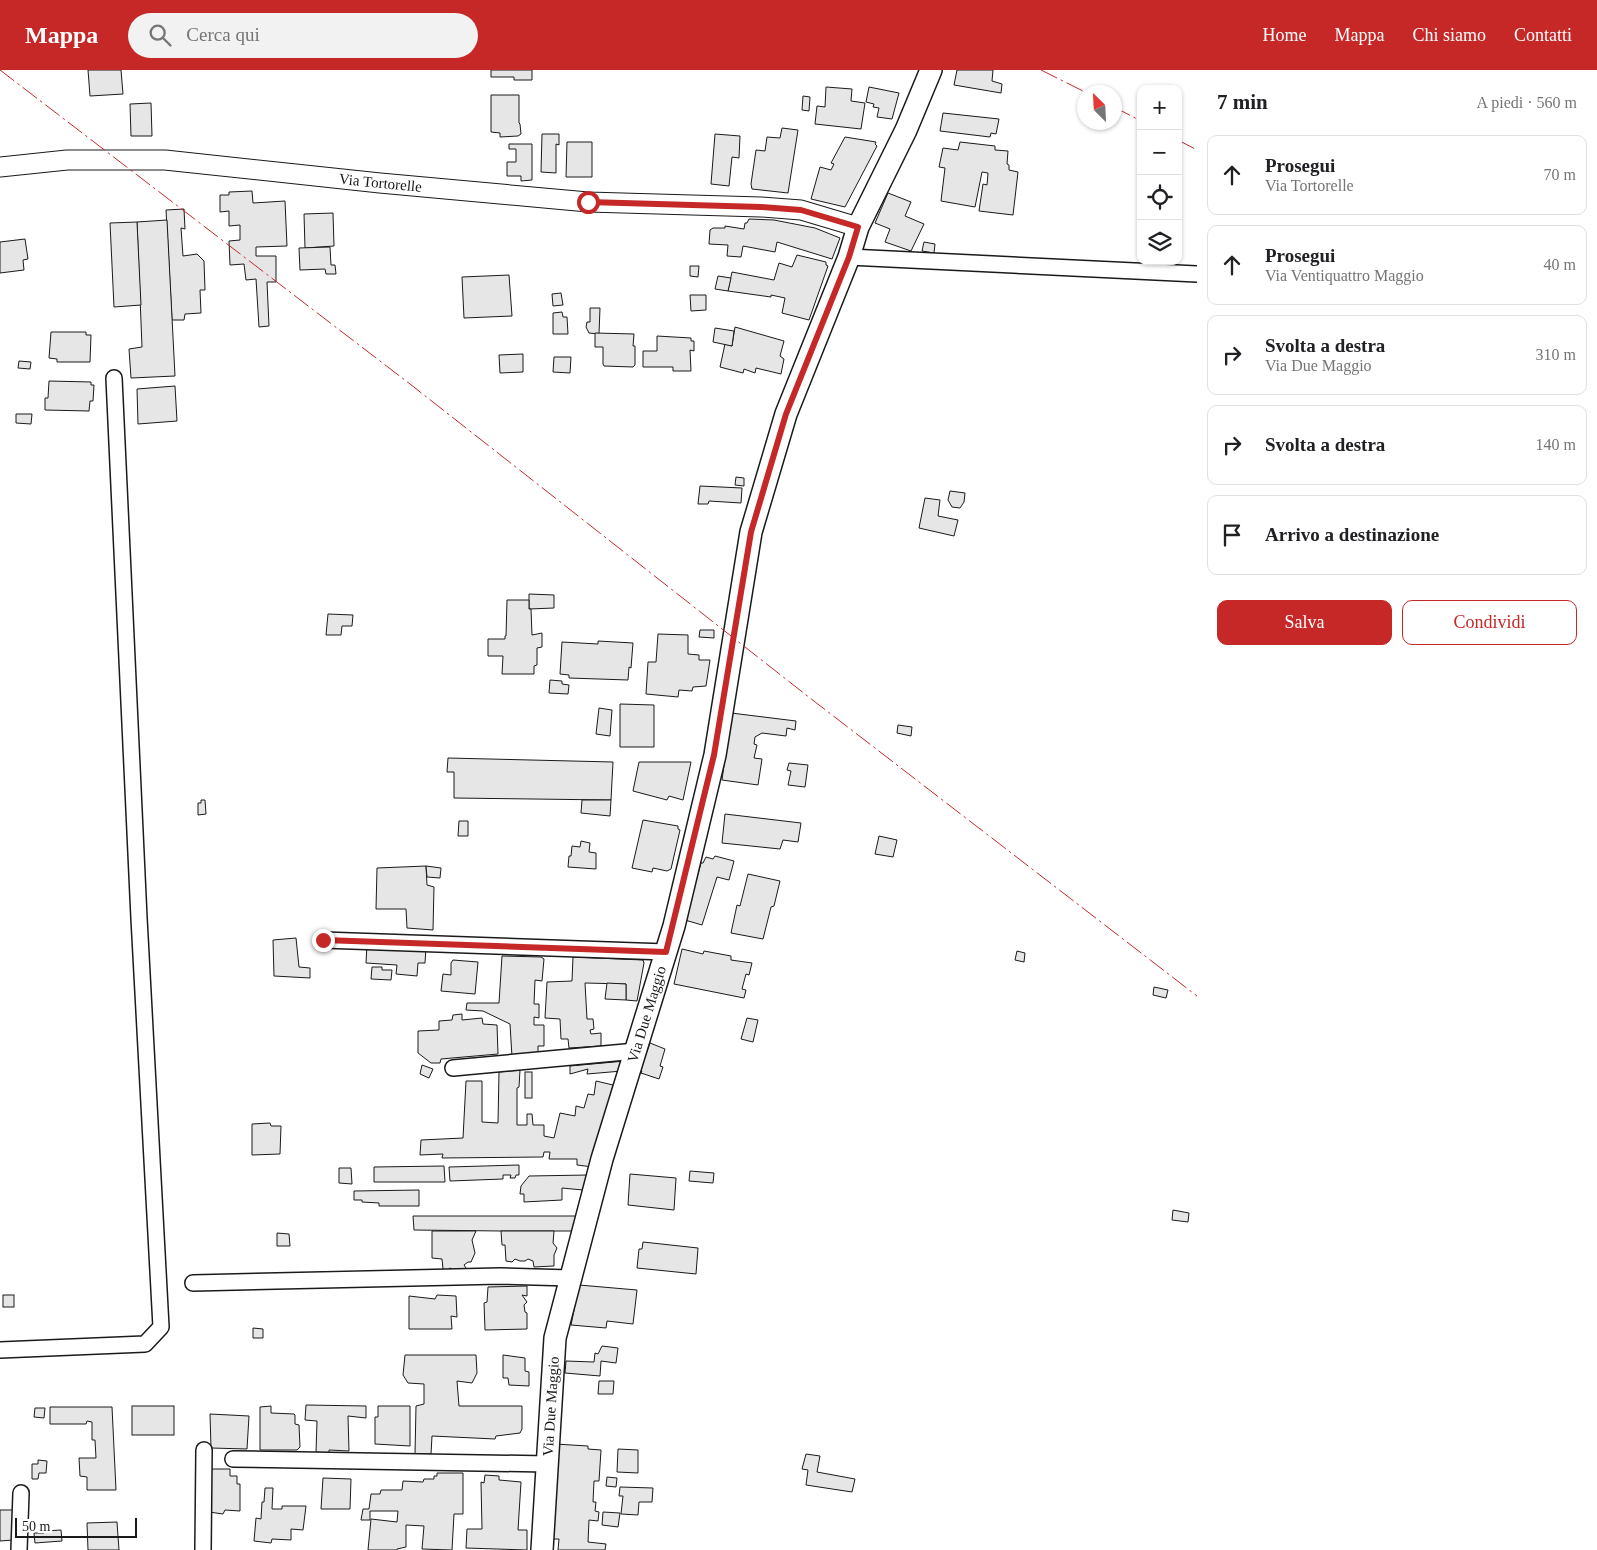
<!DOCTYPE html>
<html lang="it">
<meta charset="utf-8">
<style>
:root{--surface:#fff;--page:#f2f2f2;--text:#202124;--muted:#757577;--line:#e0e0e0;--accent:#c62828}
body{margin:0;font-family:"Times New Roman",serif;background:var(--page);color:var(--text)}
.controls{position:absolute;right:15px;top:15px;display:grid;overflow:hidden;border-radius:10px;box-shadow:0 1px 4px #0004}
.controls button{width:45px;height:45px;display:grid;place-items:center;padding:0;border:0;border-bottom:1px solid var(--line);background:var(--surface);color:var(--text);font:25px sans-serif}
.compass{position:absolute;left:1077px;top:15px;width:45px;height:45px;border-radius:50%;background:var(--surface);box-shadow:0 1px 4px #0004;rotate:336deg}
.scale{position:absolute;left:15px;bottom:12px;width:122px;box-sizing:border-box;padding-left:5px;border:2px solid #1a1a1a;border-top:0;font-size:14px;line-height:18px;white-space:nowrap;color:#1a1a1a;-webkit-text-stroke:4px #fff;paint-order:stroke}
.stop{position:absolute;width:15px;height:15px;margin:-11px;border:4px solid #c62828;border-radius:50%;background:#fff}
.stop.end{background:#c62828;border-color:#fff;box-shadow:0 1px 5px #0008}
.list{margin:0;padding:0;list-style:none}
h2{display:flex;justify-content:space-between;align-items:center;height:65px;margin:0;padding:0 20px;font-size:21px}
h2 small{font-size:16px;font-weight:400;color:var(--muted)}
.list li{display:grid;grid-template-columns:32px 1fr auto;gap:15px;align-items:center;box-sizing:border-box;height:80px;margin:0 10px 10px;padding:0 10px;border:1px solid var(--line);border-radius:10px}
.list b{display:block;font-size:19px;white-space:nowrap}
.list p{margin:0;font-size:16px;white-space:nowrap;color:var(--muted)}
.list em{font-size:16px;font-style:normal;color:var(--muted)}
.actions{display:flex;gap:10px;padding:15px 20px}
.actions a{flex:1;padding:11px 0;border:1px solid var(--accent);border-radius:10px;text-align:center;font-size:18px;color:var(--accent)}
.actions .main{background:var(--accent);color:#fff}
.icon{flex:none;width:28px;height:28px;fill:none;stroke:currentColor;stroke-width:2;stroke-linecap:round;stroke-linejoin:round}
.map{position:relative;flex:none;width:1197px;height:1480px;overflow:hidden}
header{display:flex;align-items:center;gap:30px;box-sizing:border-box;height:70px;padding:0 25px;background:var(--accent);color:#fff}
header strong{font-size:24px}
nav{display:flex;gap:28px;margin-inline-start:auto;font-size:18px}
.search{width:350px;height:45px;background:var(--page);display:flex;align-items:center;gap:12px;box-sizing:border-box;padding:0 18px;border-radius:28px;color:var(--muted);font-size:19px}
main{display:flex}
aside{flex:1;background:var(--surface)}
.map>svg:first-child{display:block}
.building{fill:#e6e6e6;stroke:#1a1a1a}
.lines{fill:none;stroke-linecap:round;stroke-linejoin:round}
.minor-casing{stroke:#1a1a1a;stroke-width:18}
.tertiary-casing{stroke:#1a1a1a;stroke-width:21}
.secondary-casing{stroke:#1a1a1a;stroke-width:24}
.minor{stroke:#fff;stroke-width:15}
.tertiary{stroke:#fff;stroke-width:19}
.secondary{stroke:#fff;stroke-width:21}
.power{stroke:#c62828;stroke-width:1;stroke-dasharray:18 4 2.5 4;stroke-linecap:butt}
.route{stroke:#c62828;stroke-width:6}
.labels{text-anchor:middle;stroke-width:4;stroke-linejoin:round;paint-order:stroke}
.street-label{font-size:15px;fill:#1a1a1a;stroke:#fff}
</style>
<header>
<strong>Mappa</strong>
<div class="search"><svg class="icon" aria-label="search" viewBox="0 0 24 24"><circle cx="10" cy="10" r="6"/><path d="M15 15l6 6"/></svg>Cerca qui</div>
<nav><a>Home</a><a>Mappa</a><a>Chi siamo</a><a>Contatti</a></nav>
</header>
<main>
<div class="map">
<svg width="1197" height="1480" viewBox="0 0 1197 1480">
<rect width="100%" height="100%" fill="#fff"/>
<!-- building -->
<g class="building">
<polygon points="88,0 121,0 123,24 90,26"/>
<polygon points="491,0 532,0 532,10 514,10 514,7 491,7"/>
<polygon points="957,0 993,0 992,11 1002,14 1001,23 954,15"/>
<polygon points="826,17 852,19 851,31 865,33 861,59 815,54 817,36 825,37"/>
<polygon points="869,17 899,23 892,49 877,47 879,38 873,37 874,34 866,32"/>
<polygon points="491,25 519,25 519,53 520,54 521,64 518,66 500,67 500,63 491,62"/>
<polygon points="803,26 810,27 809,41 802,40"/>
<polygon points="151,33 152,66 131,66 130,34"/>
<polygon points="943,43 999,49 996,64 991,63 990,67 940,61"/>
<polygon points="782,58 798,60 788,123 752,119 751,114 756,80 765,81 767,67 780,68"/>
<polygon points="542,64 559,64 559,75 556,74 556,103 541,102"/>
<polygon points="715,64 740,66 739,88 732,87 729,116 711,114"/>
<polygon points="845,67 876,72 875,74 877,76 845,137 811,129 820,97 831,100 834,94 831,93"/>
<polygon points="567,72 592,72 592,107 566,107"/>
<polygon points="960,72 995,76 995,80 1008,81 1007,94 1009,95 1009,100 1018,102 1013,145 979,141 983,114 987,115 988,103 982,102 975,137 941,131 945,98 939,97 943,78 958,80"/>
<polygon points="509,74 532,74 532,110 521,111 521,106 507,106 507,92 516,92 516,79 509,79"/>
<polygon points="252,121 253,133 285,131 287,176 256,177 256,186 276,186 276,212 267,212 269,256 259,257 256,209 246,210 244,194 230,195 229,171 240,170 240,155 229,156 229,141 220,142 220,125 229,125 229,122"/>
<polygon points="888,123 911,132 905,146 924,154 911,181 885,172 890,159 875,153"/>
<polygon points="184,139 185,159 181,158 183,186 197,184 204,191 205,220 200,220 201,243 185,244 184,250 172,250 166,140"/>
<polygon points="333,143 334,176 305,178 304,144"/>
<polygon points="749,149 774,150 815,158 840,168 832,189 777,172 775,182 743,176 741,187 727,186 728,175 709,174 710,160 713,158 725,158 725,156 744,159 745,153 747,153"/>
<polygon points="167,150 175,306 131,308 129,279 142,277 137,152"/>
<polygon points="137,152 141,235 114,237 110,153"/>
<polygon points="25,169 28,189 23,190 24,200 0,203 0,172"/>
<polygon points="924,172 935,174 934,183 922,181"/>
<polygon points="330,177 331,195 335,195 336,204 326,204 325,199 300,200 299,178"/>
<polygon points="797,185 826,192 826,195 828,196 809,250 782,243 785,228 771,225 771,227 728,221 732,202 774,210 779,193 792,197"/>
<polygon points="690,196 699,196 698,207 690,206"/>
<polygon points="509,205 512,246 464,248 462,207"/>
<polygon points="718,206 731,208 728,221 715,219"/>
<polygon points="561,223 563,235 553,236 552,224"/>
<polygon points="690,225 706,225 706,240 691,241"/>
<polygon points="590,238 600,238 599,264 589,263 586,257 587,252 590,252"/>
<polygon points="562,242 563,247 567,247 568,264 553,264 553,243"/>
<polygon points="735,257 784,271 780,286 784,289 781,304 756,298 755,303 744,299 743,303 720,297 725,274 732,276"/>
<polygon points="715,258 734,261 732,276 713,272"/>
<polygon points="51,262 86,262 86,265 91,265 90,292 57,292 57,289 49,288"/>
<polygon points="595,263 634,264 633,276 635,276 635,295 633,297 604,296 603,294 603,277 595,277"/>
<polygon points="657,266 691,268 691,271 694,271 694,281 690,280 691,301 673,301 673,297 643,297 643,281 657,281"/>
<polygon points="523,284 523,302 500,303 499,285"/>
<polygon points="554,287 571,287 570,303 553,302"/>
<polygon points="19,291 31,292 30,299 18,298"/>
<polygon points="49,311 91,312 91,315 94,315 93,331 90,331 89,341 45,340 45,328 48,328"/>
<polygon points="175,316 177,351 138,354 137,319"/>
<polygon points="16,344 32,344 31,354 16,353"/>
<polygon points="736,407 744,408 744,416 735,415"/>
<polygon points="700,416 742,418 741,433 709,431 708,434 698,434"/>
<polygon points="950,421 965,423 964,432 960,438 952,437 948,430"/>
<polygon points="925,428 940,430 938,446 958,450 954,466 919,458"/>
<polygon points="529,524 554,525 554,538 529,539"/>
<polygon points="507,530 529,530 529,539 531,539 532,565 542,563 542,577 537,578 537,595 534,596 534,604 502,604 503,586 488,586 488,569 505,569 505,566 506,566"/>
<polygon points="328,544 353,545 352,556 342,556 341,565 326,565"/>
<polygon points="700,560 714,560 714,568 699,567"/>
<polygon points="658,564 688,565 688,584 699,585 699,590 710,590 706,616 693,617 692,621 679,620 678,627 646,624 648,592 656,592"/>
<polygon points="598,571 633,573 631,598 629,597 628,610 569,608 569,605 560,604 562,572 598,574"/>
<polygon points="550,610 562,611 562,614 569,615 568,624 549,623"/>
<polygon points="620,634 654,635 654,677 620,677"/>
<polygon points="599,638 612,640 610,666 596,664"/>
<polygon points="731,643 796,651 795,660 787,658 786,666 762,663 755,667 754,674 757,675 754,688 762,689 758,715 722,710"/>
<polygon points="898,655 912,657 911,666 897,663"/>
<polygon points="448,688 613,692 611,730 454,728 454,702 447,702"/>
<polygon points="639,692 691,692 683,730 669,726 667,730 633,721"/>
<polygon points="789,693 808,695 805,717 788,715 791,701 787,700"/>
<polygon points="201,730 205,730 206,744 198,745 198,733 201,733"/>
<polygon points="582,730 611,730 610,746 581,743"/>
<polygon points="725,744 801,753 798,772 783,770 780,779 722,773"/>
<polygon points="643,750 678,756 678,759 680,760 671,799 667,801 653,798 652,802 632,798"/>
<polygon points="459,751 468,751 468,766 458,766"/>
<polygon points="879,766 897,770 893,787 875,784"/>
<polygon points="581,771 590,773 589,782 596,783 596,799 568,797 569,786 571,786 572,776 580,777"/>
<polygon points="715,786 734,791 729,810 717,807 702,855 685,850 701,793 703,793 706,787 713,789"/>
<polygon points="426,796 427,815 434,817 433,860 407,858 406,839 376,839 377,798"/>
<polygon points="426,796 441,798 440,808 427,807"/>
<polygon points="748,804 780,811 774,836 771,837 763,869 731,863 737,835 740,836"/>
<polygon points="296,868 299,897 310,898 310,908 274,906 273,870"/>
<polygon points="367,874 426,877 425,893 418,893 417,906 396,904 397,895 366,893"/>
<polygon points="682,879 703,884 704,881 731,886 731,890 752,893 749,905 746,904 742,919 746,920 744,928 674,914"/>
<polygon points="1017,881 1025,883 1024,892 1015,890"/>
<polygon points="502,886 541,887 544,889 542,911 535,910 534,934 539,934 539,948 534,947 534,955 544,955 544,976 538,976 538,987 512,987 510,954 483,941 466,940 467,933 499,933"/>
<polygon points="573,887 643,890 644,893 637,931 626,930 626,914 585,913 587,949 593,949 594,959 590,960 591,964 601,963 601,976 569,978 568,969 561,969 560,949 545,948 547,912 572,911"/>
<polygon points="453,890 478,892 475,924 441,921 443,904 451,905 451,893"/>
<polygon points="372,897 382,897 382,900 392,900 391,910 371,909"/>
<polygon points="607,913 626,914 626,930 605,929"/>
<polygon points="1154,917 1168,920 1166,928 1153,925"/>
<polygon points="462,944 462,950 482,948 483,954 497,955 498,984 441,989 440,993 431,993 418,983 418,961 439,960 439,951 452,950 453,945"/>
<polygon points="747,948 758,950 753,972 741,969"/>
<polygon points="650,973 665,979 660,996 663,997 659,1009 641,1003 642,1001 640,1000"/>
<polygon points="625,991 622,1001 587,1004 588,999 570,1004 570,996"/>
<polygon points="422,995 433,999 429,1008 420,1004"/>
<polygon points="520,1000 519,1017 517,1018 517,1055 527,1055 527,1044 532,1044 533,1055 544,1055 544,1066 554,1068 560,1043 575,1046 576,1036 584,1038 588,1024 594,1025 596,1011 613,1015 593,1097 577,1095 577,1089 549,1089 550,1082 544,1082 543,1087 442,1088 443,1084 420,1085 421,1070 463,1068 466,1011 482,1011 482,1052 498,1053 499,1002"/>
<rect x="525" y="1002" width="7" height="26"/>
<polygon points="270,1053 271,1056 281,1056 280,1084 252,1085 252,1054"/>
<polygon points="519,1095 519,1105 516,1105 515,1108 510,1108 511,1105 503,1105 503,1109 450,1111 449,1097"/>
<polygon points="444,1096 445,1112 374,1112 374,1097"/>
<polygon points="339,1098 351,1098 352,1114 339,1113"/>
<polygon points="690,1101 714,1103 713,1113 689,1111"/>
<polygon points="630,1104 676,1108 674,1140 628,1135"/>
<polygon points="588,1105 583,1120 562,1118 562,1130 524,1132 524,1124 520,1124 521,1116 529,1106"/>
<polygon points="419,1120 419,1136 379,1136 379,1133 362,1132 362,1130 354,1130 354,1121"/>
<polygon points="1173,1140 1189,1143 1188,1152 1172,1150"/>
<polygon points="413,1146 576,1146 573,1161 501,1161 414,1160"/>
<polygon points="432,1161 476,1161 472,1170 475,1183 471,1192 468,1192 464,1195 466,1198 462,1201 456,1201 450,1198 446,1201 443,1199 442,1189 432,1188"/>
<polygon points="501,1161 554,1161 553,1173 557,1178 554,1185 554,1196 534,1197 533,1191 528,1189 525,1191 520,1191 515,1189 512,1192 506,1191 505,1175 502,1175"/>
<polygon points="277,1163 289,1164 290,1176 277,1176"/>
<polygon points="643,1172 698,1178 696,1204 637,1198 639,1179 642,1179"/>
<polygon points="579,1215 637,1220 633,1254 607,1251 606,1258 571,1255"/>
<polygon points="527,1216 527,1226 522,1225 527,1232 524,1235 525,1242 527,1243 527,1259 485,1260 484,1233 487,1232 488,1217"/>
<rect x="3" y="1225" width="11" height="12"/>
<polygon points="437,1225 456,1226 457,1247 451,1246 452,1259 409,1259 409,1226 435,1229"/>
<polygon points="253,1258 263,1259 263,1268 253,1268"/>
<polygon points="602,1276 618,1278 616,1293 601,1291 600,1306 565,1303 566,1291 594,1292 595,1283 598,1284"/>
<polygon points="405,1285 476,1285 477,1303 472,1313 457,1311 459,1336 522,1336 522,1359 520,1363 496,1366 495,1369 432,1366 431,1384 415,1384 416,1336 424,1334 424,1314 408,1313 403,1305"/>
<polygon points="503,1285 525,1288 525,1301 529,1302 529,1316 509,1315 508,1308 503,1308"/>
<polygon points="599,1311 614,1311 613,1324 598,1324"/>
<polygon points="306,1335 366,1336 366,1348 348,1346 349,1381 329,1380 329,1383 316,1382 317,1351 305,1350"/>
<rect x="132" y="1336" width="42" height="29"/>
<polygon points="271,1336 271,1343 294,1344 295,1345 295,1354 299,1355 300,1377 297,1380 260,1380 260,1337"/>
<polygon points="378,1336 410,1336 410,1376 375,1374 375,1347 378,1347"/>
<polygon points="50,1337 112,1337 116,1420 87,1420 87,1407 80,1406 79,1388 96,1388 95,1370 92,1370 92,1352 87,1351 86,1354 50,1354"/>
<polygon points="35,1338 45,1338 44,1348 34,1347"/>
<polygon points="210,1344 249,1346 247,1379 211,1378"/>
<polygon points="555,1374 588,1376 588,1379 601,1380 599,1411 594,1411 593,1432 596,1432 595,1441 599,1442 598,1451 589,1450 588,1472 606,1474 605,1480 558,1480 559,1469 552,1469"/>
<polygon points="618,1379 638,1380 638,1403 617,1402"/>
<polygon points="806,1384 820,1386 817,1402 855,1409 852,1422 806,1415 808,1400 802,1399"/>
<polygon points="38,1390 47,1391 46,1403 39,1403 38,1409 32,1409 32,1394 38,1394"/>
<polygon points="210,1399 230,1399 230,1406 237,1406 237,1414 240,1414 240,1441 225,1440 223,1444 209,1442"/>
<polygon points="437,1403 463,1403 463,1444 454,1444 452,1480 422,1479 424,1456 406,1455 406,1477 397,1479 397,1480 368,1480 371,1449 397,1452 398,1441 370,1441 370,1450 361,1450 363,1439 369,1439 371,1424 380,1424 381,1420 402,1420 403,1411 423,1412 424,1409 434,1409 434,1406 437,1406"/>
<polygon points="485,1405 499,1406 499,1410 521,1412 518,1460 527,1460 527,1480 466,1478 467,1459 482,1459 481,1412 484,1413"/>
<polygon points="607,1407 617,1408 616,1417 606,1416"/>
<polygon points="323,1408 351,1409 350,1439 321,1439"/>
<polygon points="620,1417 653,1418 652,1432 639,1432 638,1445 621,1444 623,1426 619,1426"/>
<polygon points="265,1418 273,1418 272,1439 282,1439 282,1436 306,1436 303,1460 291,1459 291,1470 272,1469 271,1473 254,1471 256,1448 261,1449 262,1432 264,1432"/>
<polygon points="0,1440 13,1440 13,1470 0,1471"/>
<polygon points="603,1442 620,1443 618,1457 602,1455"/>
<polygon points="117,1452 119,1480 88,1480 87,1453"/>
<polygon points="61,1460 62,1471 35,1473 34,1463 44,1463 44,1461"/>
</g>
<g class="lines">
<!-- minor casing -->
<g class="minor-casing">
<g id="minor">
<polyline points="849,187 1197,204"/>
<polyline points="323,870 666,882"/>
<polyline points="453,998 636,981"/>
<polyline points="193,1213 500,1206 571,1208"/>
<polyline points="0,1280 145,1274 161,1257 139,848 114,308"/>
<polyline points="233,1389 548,1394"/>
<polyline points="19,1480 21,1423"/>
<polyline points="203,1480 204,1380"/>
</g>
</g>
<!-- tertiary casing -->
<g class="tertiary-casing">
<g id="tertiary">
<path id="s1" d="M0,97L67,90H165L380,113L588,132L761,137L801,140L858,157"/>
</g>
</g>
<!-- secondary casing -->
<g class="secondary-casing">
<g id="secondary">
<path id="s2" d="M542,1480L555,1268L602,1089L674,856L715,685L751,462L786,344L849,187L858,157L906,60L931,0"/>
</g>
</g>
<!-- minor -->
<use href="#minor" class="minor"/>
<!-- tertiary -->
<use href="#tertiary" class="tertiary"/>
<!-- secondary -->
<use href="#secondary" class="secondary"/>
<!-- power -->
<g class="power">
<polyline points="0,0 410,314 810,628 1197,926"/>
<polyline points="1041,0 1085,22"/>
<polyline points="1114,37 1141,51"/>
<polyline points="1178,70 1197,80"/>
</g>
</g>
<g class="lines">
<!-- route -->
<polyline class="route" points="323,870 666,882 714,685 751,462 786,344 849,187 858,157 801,140 761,137 588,132"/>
</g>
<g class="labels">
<!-- street labels -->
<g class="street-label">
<text dy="5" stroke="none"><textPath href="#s1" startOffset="382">Via Tortorelle</textPath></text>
<text dy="5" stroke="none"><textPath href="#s2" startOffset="549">Via Due Maggio</textPath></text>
<text dy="5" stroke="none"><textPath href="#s2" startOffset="144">Via Due Maggio</textPath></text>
</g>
</g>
</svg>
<div class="controls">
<button>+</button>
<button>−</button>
<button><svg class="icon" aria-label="locate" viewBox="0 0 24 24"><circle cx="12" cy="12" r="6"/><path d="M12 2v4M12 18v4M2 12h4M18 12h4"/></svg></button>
<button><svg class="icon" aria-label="layers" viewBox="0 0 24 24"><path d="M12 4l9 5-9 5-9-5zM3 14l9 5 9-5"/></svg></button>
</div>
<svg class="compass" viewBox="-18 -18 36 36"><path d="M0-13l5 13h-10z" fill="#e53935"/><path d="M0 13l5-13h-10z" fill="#757577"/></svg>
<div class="scale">50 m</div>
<div class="stop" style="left:588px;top:132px"></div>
<div class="stop end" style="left:323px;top:870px"></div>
</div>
<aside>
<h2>7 min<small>A piedi · 560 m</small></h2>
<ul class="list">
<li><svg class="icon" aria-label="ahead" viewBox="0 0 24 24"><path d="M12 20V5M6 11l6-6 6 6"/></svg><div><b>Prosegui</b><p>Via Tortorelle</p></div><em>70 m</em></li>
<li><svg class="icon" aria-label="ahead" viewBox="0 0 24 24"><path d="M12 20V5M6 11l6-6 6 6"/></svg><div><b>Prosegui</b><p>Via Ventiquattro Maggio</p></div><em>40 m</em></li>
<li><svg class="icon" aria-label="right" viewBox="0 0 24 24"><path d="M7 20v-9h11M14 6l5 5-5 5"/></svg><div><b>Svolta a destra</b><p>Via Due Maggio</p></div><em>310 m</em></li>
<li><svg class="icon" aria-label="right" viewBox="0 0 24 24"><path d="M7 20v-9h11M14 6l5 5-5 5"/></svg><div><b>Svolta a destra</b></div><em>140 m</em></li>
<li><svg class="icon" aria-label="arrive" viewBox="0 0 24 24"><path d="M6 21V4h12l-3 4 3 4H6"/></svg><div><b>Arrivo a destinazione</b></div></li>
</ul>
<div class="actions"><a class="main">Salva</a><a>Condividi</a></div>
</aside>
</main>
